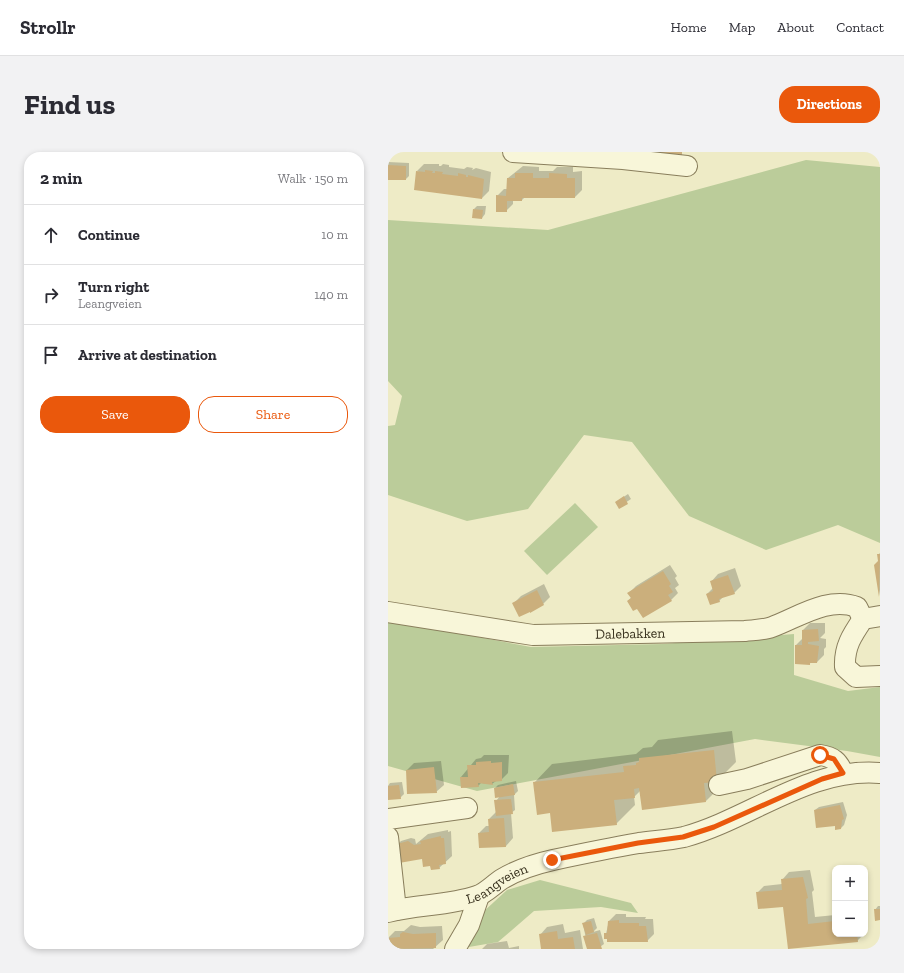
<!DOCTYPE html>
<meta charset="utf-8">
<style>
:root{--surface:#fff;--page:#f2f2f3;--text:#2b2b33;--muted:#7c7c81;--line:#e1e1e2;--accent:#ea580c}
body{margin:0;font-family:"Zilla Slab",serif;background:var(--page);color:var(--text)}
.controls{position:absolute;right:12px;bottom:12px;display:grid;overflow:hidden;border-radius:8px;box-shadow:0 2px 6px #0003}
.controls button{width:36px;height:36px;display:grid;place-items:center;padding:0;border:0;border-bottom:1px solid var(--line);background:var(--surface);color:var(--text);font:20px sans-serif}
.stop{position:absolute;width:12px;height:12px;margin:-9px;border:3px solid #ea580c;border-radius:50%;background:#fff}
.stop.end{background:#ea580c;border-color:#fff;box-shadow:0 1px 4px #0008}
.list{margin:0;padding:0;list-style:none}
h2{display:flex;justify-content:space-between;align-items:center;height:52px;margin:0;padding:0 16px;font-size:17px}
h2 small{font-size:13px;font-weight:400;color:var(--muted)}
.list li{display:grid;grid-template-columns:26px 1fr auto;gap:12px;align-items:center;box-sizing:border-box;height:60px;padding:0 16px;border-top:1px solid var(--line)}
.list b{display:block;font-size:15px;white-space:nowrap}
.list p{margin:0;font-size:13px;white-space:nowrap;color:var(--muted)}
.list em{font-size:13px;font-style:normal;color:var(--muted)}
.actions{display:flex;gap:8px;padding:12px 16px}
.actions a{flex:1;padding:9px 0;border:1px solid var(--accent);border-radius:16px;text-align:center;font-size:14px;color:var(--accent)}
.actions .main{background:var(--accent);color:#fff}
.icon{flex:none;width:22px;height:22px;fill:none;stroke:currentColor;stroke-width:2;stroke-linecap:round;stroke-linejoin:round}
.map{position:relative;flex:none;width:492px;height:797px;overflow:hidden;border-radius:16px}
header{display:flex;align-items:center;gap:24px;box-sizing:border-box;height:56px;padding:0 20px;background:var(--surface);border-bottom:1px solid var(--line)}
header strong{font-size:19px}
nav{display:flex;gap:22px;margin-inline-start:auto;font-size:14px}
.intro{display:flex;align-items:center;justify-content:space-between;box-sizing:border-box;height:96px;padding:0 24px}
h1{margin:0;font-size:28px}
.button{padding:10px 18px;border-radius:16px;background:var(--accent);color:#fff;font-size:14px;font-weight:700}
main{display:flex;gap:24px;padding:0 24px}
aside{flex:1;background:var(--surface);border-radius:16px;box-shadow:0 2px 6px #0003}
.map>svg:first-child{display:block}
.green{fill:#bbcc9a}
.shadow{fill:#0003}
.building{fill:#cbaf7c}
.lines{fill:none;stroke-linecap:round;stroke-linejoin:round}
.minor-casing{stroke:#897e5c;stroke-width:22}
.minor{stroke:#f8f6d9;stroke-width:20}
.route{stroke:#ea580c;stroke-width:5}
.labels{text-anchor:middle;stroke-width:4;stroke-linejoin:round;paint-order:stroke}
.street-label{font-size:14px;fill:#39321f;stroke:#f5f3d5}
</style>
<header>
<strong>Strollr</strong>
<nav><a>Home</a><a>Map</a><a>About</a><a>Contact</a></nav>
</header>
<div class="intro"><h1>Find us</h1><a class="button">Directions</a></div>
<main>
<aside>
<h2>2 min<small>Walk · 150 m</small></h2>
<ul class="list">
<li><svg class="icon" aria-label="ahead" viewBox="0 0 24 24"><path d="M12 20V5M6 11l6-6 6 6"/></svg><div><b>Continue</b></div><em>10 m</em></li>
<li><svg class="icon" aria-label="right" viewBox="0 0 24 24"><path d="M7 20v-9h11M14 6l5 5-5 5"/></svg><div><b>Turn right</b><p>Leangveien</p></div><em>140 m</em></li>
<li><svg class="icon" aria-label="arrive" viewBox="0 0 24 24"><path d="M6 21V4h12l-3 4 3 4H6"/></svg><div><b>Arrive at destination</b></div></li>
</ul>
<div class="actions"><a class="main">Save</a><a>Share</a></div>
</aside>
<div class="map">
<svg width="492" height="797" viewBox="0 0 492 797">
<rect width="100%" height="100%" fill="#eeebc6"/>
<!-- green -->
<g class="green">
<polygon points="418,8 492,15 492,391 450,373 378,398 301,364 244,290 196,283 140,357 79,369 0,343 0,274 7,273 14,244 0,229 0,68 160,78"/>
<polygon points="187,351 210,375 159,423 136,399"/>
<polygon points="0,468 143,495 275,492 406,482 406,523 460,539 492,535 492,605 459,599 367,587 89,639 0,614"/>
<polygon points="152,728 243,751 250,761 213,755 146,759 110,790 75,796 94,761 119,738"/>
</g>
<!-- shadow -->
<g class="shadow">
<polygon points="0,10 21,11 21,24 18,27 0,27"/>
<polygon points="36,12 51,12 51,14 53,14 55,12 61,13 61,15 76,17 79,15 85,16 84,18 88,16 103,20 101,39 94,46 29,19"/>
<polygon points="135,14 151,15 151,19 165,19 169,15 185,15 185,20 194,19 194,38 187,45 137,45 134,48 125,48 125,52 118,59 109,44 116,37 119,37 120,26"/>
<polygon points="89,54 98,54 97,62 94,66 86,57"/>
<polygon points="240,342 243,347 231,355 228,350"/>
<polygon points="492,401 492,444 487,413 491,409 490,403"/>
<polygon points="282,413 289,424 287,426 291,433 287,436 290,441 283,448 240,449 243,446 241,441 248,434"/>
<polygon points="347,416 353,434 346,441 336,444 331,449 319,442 325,436 323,430 330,422"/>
<polygon points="156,432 162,445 155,452 126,451 133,444"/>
<polygon points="422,471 437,471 437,481 432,486 438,487 438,495 436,497 436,503 429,510 424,510 421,512 408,493 415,486 415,478"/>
<polygon points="344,579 348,610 335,623 336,631 318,649 252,639 246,645 247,653 228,672 163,660 146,631 164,612 248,602 255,596 264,595 270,588"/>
<polygon points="96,603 121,603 120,621 113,628 108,629 104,632 93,631 90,634 73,625 88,607 93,606"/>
<polygon points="53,609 56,633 48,640 19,618 26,611"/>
<polygon points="128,629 130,639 126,643 127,658 123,661 125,686 118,694 92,695 91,681 98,674 101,674 101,667 108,660 108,649 112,644 107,636 110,633"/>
<polygon points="14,630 16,642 12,646 0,647 0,634 2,631"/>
<polygon points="455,650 459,663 456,673 453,676 427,658 431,655"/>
<polygon points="60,678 60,680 63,679 64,704 51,716 43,713 35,706 10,692 13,689 23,686 27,687 28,692 40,682"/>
<polygon points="422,718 426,738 424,740 427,765 447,763 447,782 476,782 469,789 401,796 396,754 369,741 376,734 394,732 394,728 401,720"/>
<polygon points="490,754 492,754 492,767 487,758"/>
<polygon points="228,762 238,762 238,765 258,765 257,767 265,767 266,782 259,789 217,786 221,769"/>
<polygon points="206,766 209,776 205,780 212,778 216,792 209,797 200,797 195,772 199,768"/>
<polygon points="175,772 177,781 192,778 195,797 154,797 152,783 159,775"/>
<polygon points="23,773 32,775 54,774 55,788 45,797 1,797 0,786 7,779 16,779"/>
<polygon points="119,789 121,796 131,794 131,797 94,797 99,792"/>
</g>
<!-- building -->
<g class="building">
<polygon points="254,0 294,0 294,5"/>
<polygon points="0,13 18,14 18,28 0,28"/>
<polygon points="37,18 45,19 44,21 47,21 47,19 55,20 54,22 70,24 70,21 78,23 78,25 80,25 80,23 96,27 94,47 26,38 28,19 37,20"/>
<polygon points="127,21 145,21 145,26 161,26 161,21 179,22 179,26 187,26 187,46 134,46 134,49 119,49 119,60 108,60 108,43 118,44 119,26 127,26"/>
<polygon points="85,57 95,58 94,67 84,66"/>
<polygon points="236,344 240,352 231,357 227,350"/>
<polygon points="489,402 492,402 491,445 486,413 490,409"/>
<polygon points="275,419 283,432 281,434 285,440 280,443 284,449 255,466 249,457 245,459 239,449 243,446 239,441"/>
<polygon points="340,423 347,442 331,447 332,450 322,453 318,442 325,439 322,429"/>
<polygon points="149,438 156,453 142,461 142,460 131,465 124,451"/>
<polygon points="430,477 431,489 420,490 420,492 431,494 429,511 422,511 422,513 407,512 407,493 414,493 414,478"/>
<polygon points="326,598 329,630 316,631 318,650 254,658 251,636 246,637 247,646 226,648 229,673 164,680 162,661 149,663 145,630 236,620 235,614 248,613 248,611 251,610 251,606"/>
<polygon points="103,609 103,611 114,610 114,629 104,630 105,633 90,631 91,635 73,636 72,625 80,625 79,613 88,613 88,610"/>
<polygon points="46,615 49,641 19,642 18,618"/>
<polygon points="125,632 127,643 107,646 106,636"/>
<polygon points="11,633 13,647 0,648 0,634"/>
<polygon points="123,647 125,662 108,664 106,648"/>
<polygon points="452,653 456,667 454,668 453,677 447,678 447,674 428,676 426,658"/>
<polygon points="116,666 118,695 91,696 90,681 101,680 100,667"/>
<polygon points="53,684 53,686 56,686 58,712 51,713 52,717 43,718 42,714 35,715 34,707 11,711 9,692 20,689 26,693 33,692 32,689"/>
<polygon points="415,725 420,746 418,747 420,772 447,769 447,782 469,782 470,790 400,797 395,755 370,757 368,740 394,738 393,727"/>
<polygon points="486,757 492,757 492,768 487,769"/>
<polygon points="231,768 231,771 251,771 251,774 258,774 260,790 219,790 219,787 216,787 216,781 219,781 220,769"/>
<polygon points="203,769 206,780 198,783 194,771"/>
<polygon points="169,779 170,787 185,785 187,797 153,797 151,782"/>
<polygon points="15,780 25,782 48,781 48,796 0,797 0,786 12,785 12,782"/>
<polygon points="209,781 214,797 199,797 195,784"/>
</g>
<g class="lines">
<!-- minor casing -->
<g class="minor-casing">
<g id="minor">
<polyline points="125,0 235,7 299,14"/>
<path id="s1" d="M0,460L145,483L357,479C366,478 376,478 384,475C411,465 440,444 469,455L475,467"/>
<path d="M492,464L475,467C464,483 456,495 457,515L468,525L492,524"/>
<path d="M331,633L359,627L432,603C445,605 450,609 455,621"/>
<polyline points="0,667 79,656"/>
<polyline points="0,685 8,758"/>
<path id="s2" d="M0,760C29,752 60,754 89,744C98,741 106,732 114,727C129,718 147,712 165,708C193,702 222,696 251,691C266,689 281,688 296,685C362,667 421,615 492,621"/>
<polyline points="67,797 81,773 91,744"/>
</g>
</g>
<!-- minor -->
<use href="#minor" class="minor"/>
</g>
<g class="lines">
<!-- route -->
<polyline class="route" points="164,708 250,691 295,685 326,675 434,627 455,621 446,607 432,603"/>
</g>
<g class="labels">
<!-- street labels -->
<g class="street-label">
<text dy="5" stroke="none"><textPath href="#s1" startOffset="244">Dalebakken</textPath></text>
<text dy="5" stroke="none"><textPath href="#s2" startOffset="114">Leangveien</textPath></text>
</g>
</g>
</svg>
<div class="controls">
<button>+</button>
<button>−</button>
</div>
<div class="stop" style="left:432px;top:603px"></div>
<div class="stop end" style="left:164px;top:708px"></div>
</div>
</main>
